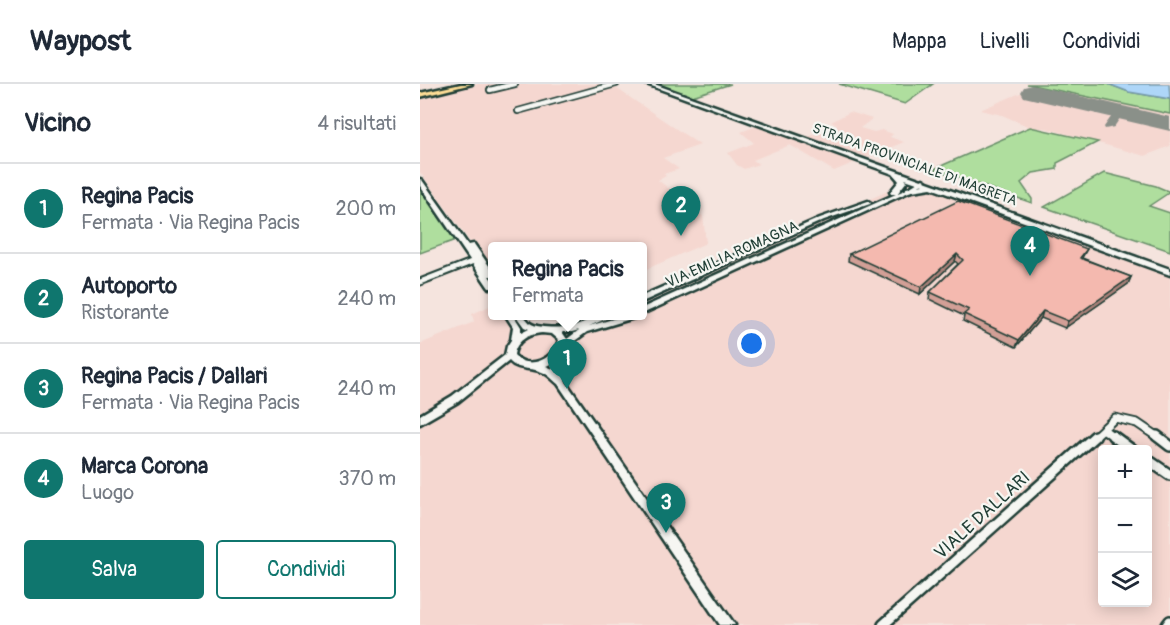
<!DOCTYPE html>
<html lang="it">
<meta charset="utf-8">
<style>
:root{--surface:#fff;--page:#f2f2f3;--text:#1f2937;--muted:#747a83;--line:#e0e1e3;--accent:#0f766e}
body{margin:0;font-family:Pangolin,sans-serif;background:var(--page);color:var(--text)}
.controls{position:absolute;right:18px;bottom:18px;display:grid;overflow:hidden;border-radius:6px;box-shadow:0 3px 15px #0003}
.controls button{width:54px;height:54px;display:grid;place-items:center;padding:0;border:0;border-bottom:2px solid var(--line);background:var(--surface);color:var(--text);font:30px sans-serif}
.you{position:absolute;left:332px;top:260px;width:21px;height:21px;margin:-15px;border:4px solid #fff;border-radius:50%;background:#1a73e8;box-shadow:0 0 0 9px #1a73e833}
.badge{display:grid;place-items:center;width:39px;height:39px;border-radius:50%;background:var(--accent);color:#fff;font-size:20px;font-weight:700}
.pin{position:absolute;translate:-50% -50px;filter:drop-shadow(0 2px 3px #0008)}
.pin::after{content:'';position:absolute;top:32px;width:21px;height:18px;background:inherit;clip-path:polygon(0 0,100% 0,50% 100%)}
.popup{position:absolute;left:68px;top:158px;width:159px;height:78px;box-sizing:border-box;display:grid;place-content:center;border-radius:6px;background:var(--surface);filter:drop-shadow(0 2px 4px #0005);font-size:20px;white-space:nowrap;color:var(--muted)}
.popup b{font-size:22px;color:var(--text)}
.popup::after{content:'';position:absolute;left:50%;top:100%;margin-left:-12px;border:12px solid transparent;border-top-color:var(--surface)}
.list{margin:0;padding:0;list-style:none}
h2{display:flex;justify-content:space-between;align-items:center;height:78px;margin:0;padding:0 24px;font-size:26px}
h2 small{font-size:20px;font-weight:400;color:var(--muted)}
.list li{display:grid;grid-template-columns:39px 1fr auto;gap:18px;align-items:center;box-sizing:border-box;height:90px;padding:0 24px;border-top:2px solid var(--line)}
.list b{display:block;font-size:22px;white-space:nowrap}
.list p{margin:0;font-size:20px;white-space:nowrap;color:var(--muted)}
.list em{font-size:20px;font-style:normal;color:var(--muted)}
.actions{display:flex;gap:12px;padding:18px 24px}
.actions a{flex:1;padding:14px 0;border:2px solid var(--accent);border-radius:6px;text-align:center;font-size:21px;color:var(--accent)}
.actions .main{background:var(--accent);color:#fff}
.icon{flex:none;width:33px;height:33px;fill:none;stroke:currentColor;stroke-width:2;stroke-linecap:round;stroke-linejoin:round}
.map{position:relative;flex:none;width:750px;height:541px;overflow:hidden}
header{display:flex;align-items:center;gap:36px;box-sizing:border-box;height:84px;padding:0 30px;background:var(--surface);border-bottom:2px solid var(--line)}
header strong{font-size:28px}
nav{display:flex;gap:33px;margin-inline-start:auto;font-size:21px}
main{display:flex}
aside{flex:1;background:var(--surface)}
.map>svg:first-child{display:block}
.built{fill:#f5d7d0;fill-rule:evenodd}
.green{fill:#afde9e;stroke:#678e69;stroke-width:1.5}
.water{fill:#aed6f8;stroke:#7599aa;stroke-width:1.5}
.lines{fill:none;stroke-linecap:round;stroke-linejoin:round}
.taxiway{fill:#8a9089;fill-rule:evenodd}
.runway{fill:#8a9089;fill-rule:evenodd}
.minor-far3-casing{stroke:#1f3d34;stroke-width:8}
.minor-far2-casing{stroke:#1f3d34;stroke-width:9}
.minor-far1-casing{stroke:#1f3d34;stroke-width:11}
.minor-casing{stroke:#1f3d34;stroke-width:14}
.tertiary-casing{stroke:#1f3d34;stroke-width:5}
.secondary-casing{stroke:#1f3d34;stroke-width:5}
.primary-casing{stroke:#1f3d34;stroke-width:5}
.minor-far3{stroke:#f6f6f2;stroke-width:4.5}
.minor-far2{stroke:#f6f6f2;stroke-width:5}
.minor-far1{stroke:#f6f6f2;stroke-width:7}
.minor{stroke:#f6f6f2;stroke-width:9}
.tertiary{fill:#f6f6f2;fill-rule:evenodd}
.secondary{fill:#f6f6f2;fill-rule:evenodd}
.primary{fill:#fedd96;fill-rule:evenodd}
.wall{fill:#d29f96;stroke:#1f3d34;stroke-width:1.5}
.shaded-wall{fill:#ab827a;stroke:#1f3d34;stroke-width:1.5}
.building{fill:#f4b9af;stroke:#1f3d34;stroke-width:1.5}
.labels{text-anchor:middle;stroke-width:4.5;stroke-linejoin:round;paint-order:stroke}
.far-street-label{font-size:14px;fill:#1f3d34;stroke:#f6f6f2}
.street-label{font-size:15px;fill:#1f3d34;stroke:#f6f6f2}
.near-street-label{font-size:18px;fill:#1f3d34;stroke:#f6f6f2}
</style>
<header>
<strong>Waypost</strong>
<nav><a>Mappa</a><a>Livelli</a><a>Condividi</a></nav>
</header>
<main>
<aside>
<h2>Vicino<small>4 risultati</small></h2>
<ul class="list">
<li><span class="badge">1</span><div><b>Regina Pacis</b><p>Fermata · Via Regina Pacis</p></div><em>200 m</em></li>
<li><span class="badge">2</span><div><b>Autoporto</b><p>Ristorante</p></div><em>240 m</em></li>
<li><span class="badge">3</span><div><b>Regina Pacis / Dallari</b><p>Fermata · Via Regina Pacis</p></div><em>240 m</em></li>
<li><span class="badge">4</span><div><b>Marca Corona</b><p>Luogo</p></div><em>370 m</em></li>
</ul>
<div class="actions"><a class="main">Salva</a><a>Condividi</a></div>
</aside>
<div class="map">
<svg width="750" height="541" viewBox="0 0 750 541">
<rect width="100%" height="100%" fill="#f5e4de"/>
<filter id="ink" filterUnits="userSpaceOnUse"><feTurbulence type="fractalNoise" baseFrequency=".0167" numOctaves="2"/><feDisplacementMap in="SourceGraphic" scale="12" xChannelSelector="R" yChannelSelector="G"/><feConvolveMatrix kernelMatrix="1 2 1 2 8 2 1 2 1" color-interpolation-filters="sRGB"/></filter>
<g filter="url(#ink)">
<!-- built -->
<g class="built">
<polygon points="58,0 199,0 193,2 280,61 243,74 259,85 244,90 246,92 238,96 283,132 286,159 222,187 222,162 72,162 72,188 0,88 0,13"/>
<polygon points="617,2 750,30 750,62 725,72 625,44 612,44 582,31 560,26"/>
<polygon points="430,28 452,35 440,44 454,48 462,46 473,50 470,53 484,58 414,87 370,61 333,76 339,80 324,85 317,81 308,69 334,59 321,48 345,39 387,53 416,43 417,40 411,38"/>
<path d="M490,89L750,185V541H0V260L54,238L52,230L72,221V232H87L97,249L111,243L153,241L175,232H222V211L405,129L450,115L472,105ZM682,366H728V518H682Z"/>
</g>
<!-- green -->
<g class="green">
<polygon points="233,0 311,0 269,13"/>
<polygon points="419,0 513,0 485,20"/>
<polygon points="607,0 688,0 709,8 750,15 750,30"/>
<polygon points="610,43 678,58 637,79 637,85 613,89 601,99 612,115 612,119 514,85"/>
<polygon points="684,89 736,102 750,108 729,122 750,129 750,167 624,123"/>
<polygon points="0,96 12,113 9,119 36,156 0,169"/>
</g>
<!-- water -->
<polygon class="water" points="688,0 749,0 750,15 709,8"/>
<g class="lines">
<!-- taxiway -->
<polygon class="taxiway" points="699,25 704,28 694,43 685,45 684,43 696,26"/>
<!-- runway -->
<polygon class="runway" points="612,1 750,33 750,47 604,13 601,8 604,3"/>
<!-- minor-far3 casing -->
<g class="minor-far3-casing">
<g id="minor-far3">
<polyline points="70,6 95,0"/>
<polyline points="98,27 196,0"/>
</g>
</g>
<!-- minor-far2 casing -->
<g class="minor-far2-casing">
<polyline id="minor-far2" points="0,198 54,177"/>
</g>
<!-- minor-far1 casing -->
<g class="minor-far1-casing">
<g id="minor-far1">
<polyline points="683,345 695,354"/>
<polyline points="673,354 695,334 717,339 739,354"/>
</g>
</g>
<!-- minor casing -->
<g class="minor-casing">
<g id="minor">
<polyline points="693,352 712,366"/>
<polyline points="737,352 750,362"/>
<polyline points="728,376 750,391"/>
<polyline points="463,541 675,352"/>
<polyline points="747,541 750,537"/>
</g>
</g>
<!-- tertiary casing -->
<g class="tertiary-casing">
<g id="tertiary">
<polygon points="0,95 2,96 48,161 54,160 72,186 72,192 69,192 72,196 72,204 69,204 0,102"/>
<polygon points="503,95 506,97 505,98 491,107 222,230 222,224 487,105"/>
<polygon points="448,117 451,119 450,120 404,136 222,218 222,212 400,134"/>
<path d="M86,232H94L101,243V249L109,245L104,243L96,232H104C106,234 108,237 110,239C118,245 143,244 153,242C166,238 176,231 189,232L188,234L169,242L203,232H215L214,234L167,248L145,264L140,278L146,298L315,541H300L138,300C133,296 128,290 122,288C110,283 98,287 89,277L38,318L0,340V331L32,312L85,271L87,262L91,256L93,243ZM159,246L147,255L142,248H152ZM122,249L132,250L139,256C134,275 109,287 94,271C96,257 108,250 122,249ZM131,280L133,285L126,282Z"/>
</g>
</g>
<!-- secondary casing -->
<g class="secondary-casing">
<polygon id="secondary" points="226,0 234,0 750,185 750,191 511,104 486,108 486,104 503,101 485,95 487,97 477,110 471,110 470,108 479,97 473,90"/>
</g>
<!-- primary casing -->
<g class="primary-casing">
<polygon id="primary" points="41,0 52,0 0,13 0,9"/>
</g>
<!-- minor-far3 -->
<use href="#minor-far3" class="minor-far3"/>
<!-- minor-far2 -->
<use href="#minor-far2" class="minor-far2"/>
<!-- minor-far1 -->
<use href="#minor-far1" class="minor-far1"/>
<!-- minor -->
<use href="#minor" class="minor"/>
<!-- tertiary -->
<use href="#tertiary" class="tertiary"/>
<!-- secondary -->
<use href="#secondary" class="secondary"/>
<!-- primary -->
<use href="#primary" class="primary"/>
</g>
<!-- wall -->
<polygon class="wall" points="667,165 662,174 711,193 708,200 645,244 621,234 596,263 543,237 544,232 509,215 510,208 538,180 535,177 500,210 428,177 429,170"/>
<!-- shaded-wall -->
<g class="shaded-wall">
<polygon points="537,170 535,177 500,210 501,203"/>
<polygon points="711,193 708,200 645,244 648,237"/>
<polygon points="623,227 621,234 596,263 599,256"/>
</g>
<!-- building -->
<polygon class="building" points="538,117 667,165 660,174 711,193 648,237 623,227 599,256 544,230 549,226 510,208 543,176 537,170 501,203 429,170"/>
</g>
<g class="labels">
<!-- far-street labels -->
<g class="far-street-label">
<text transform="translate(495 80) rotate(20)" y="5">STRADA PROVINCIALE DI MAGRETA</text>
</g>
<!-- street labels -->
<g class="street-label">
<text transform="translate(312 170) rotate(-24)" y="5">VIA EMILIA ROMAGNA</text>
</g>
<!-- near-street labels -->
<g class="near-street-label">
<text transform="translate(562 431) rotate(-42)" y="6">VIALE DALLARI</text>
</g>
</g>
</svg>
<div class="controls">
<button>+</button>
<button>−</button>
<button><svg class="icon" aria-label="layers" viewBox="0 0 24 24"><path d="M12 4l9 5-9 5-9-5zM3 14l9 5 9-5"/></svg></button>
</div>
<div class="you"></div>
<div class="pin badge" style="left:147px;top:305px">1</div>
<div class="popup"><b>Regina Pacis</b>Fermata</div>
<div class="pin badge" style="left:261px;top:152px">2</div>
<div class="pin badge" style="left:246px;top:449px">3</div>
<div class="pin badge" style="left:610px;top:192px">4</div>
</div>
</main>
